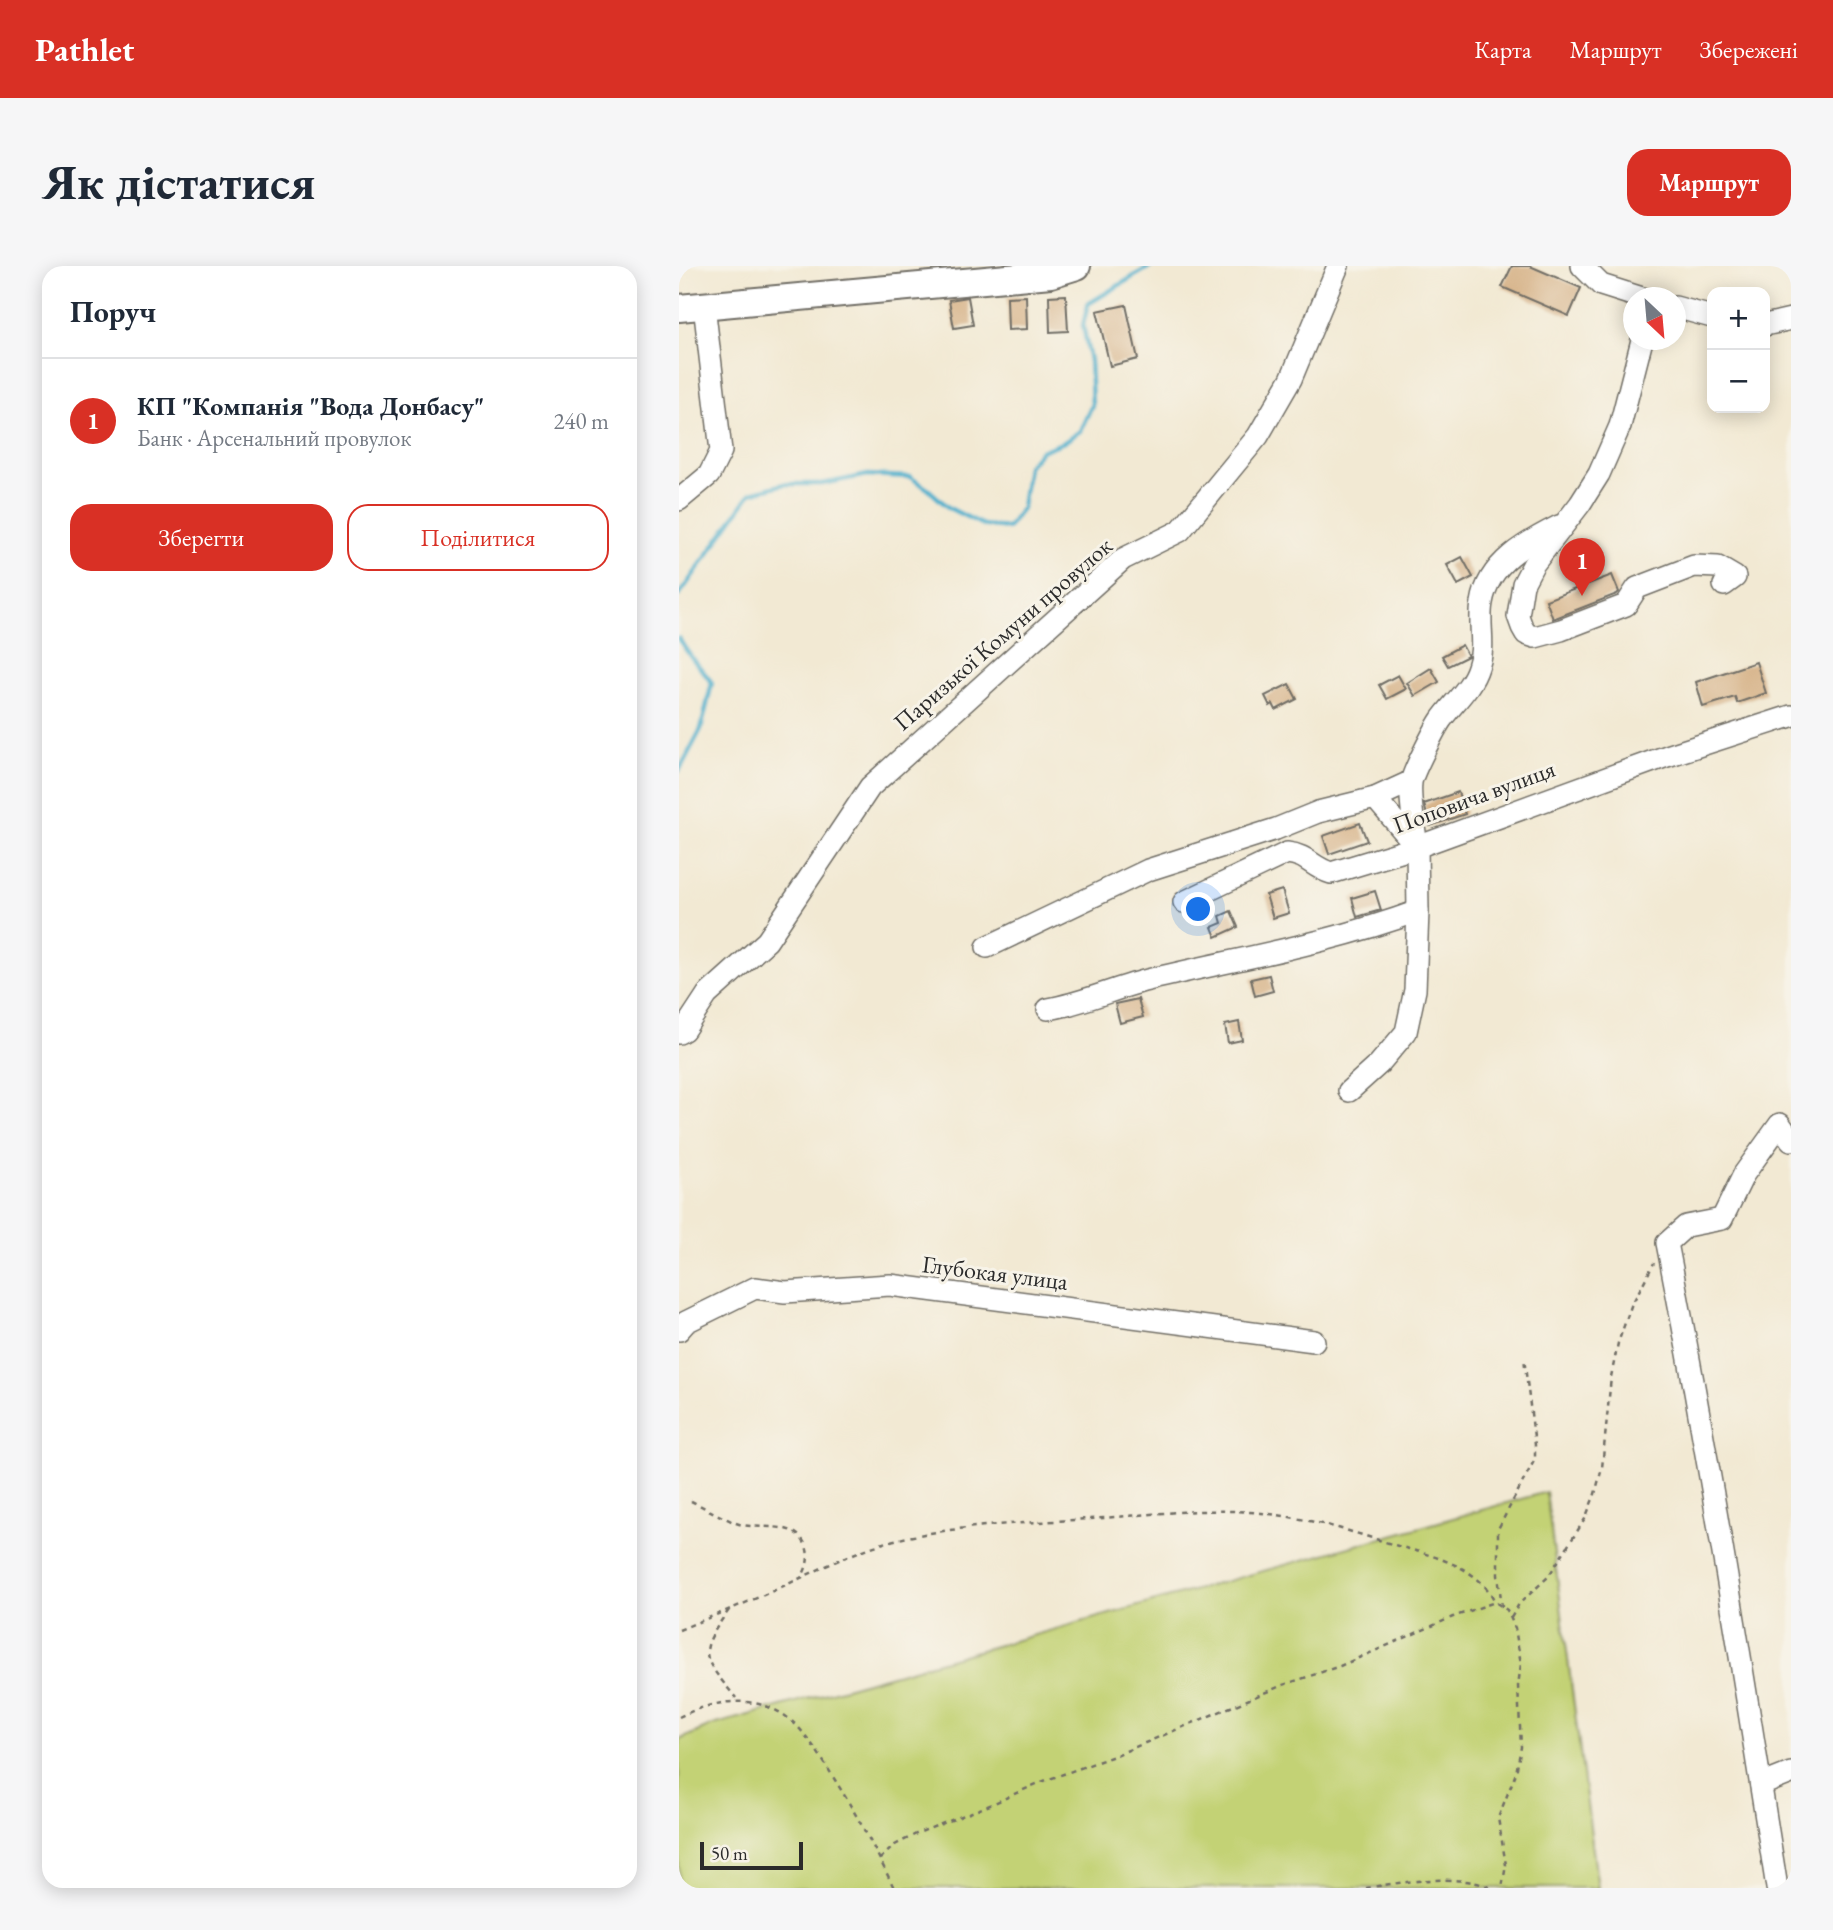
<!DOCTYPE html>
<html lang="uk">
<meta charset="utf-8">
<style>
:root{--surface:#fff;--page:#f6f6f7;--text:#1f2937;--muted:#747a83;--line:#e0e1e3;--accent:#d93025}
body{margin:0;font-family:"EB Garamond",serif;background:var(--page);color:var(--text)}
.controls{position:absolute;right:21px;top:21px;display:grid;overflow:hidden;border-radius:14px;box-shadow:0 4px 18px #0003}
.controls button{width:63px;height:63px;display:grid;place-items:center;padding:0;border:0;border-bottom:2px solid var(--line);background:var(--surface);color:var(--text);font:35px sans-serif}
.compass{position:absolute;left:944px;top:21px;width:63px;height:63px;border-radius:50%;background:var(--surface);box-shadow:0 4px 18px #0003;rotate:154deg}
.scale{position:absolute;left:21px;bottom:18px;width:103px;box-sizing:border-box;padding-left:7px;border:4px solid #2b2b2b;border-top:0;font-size:19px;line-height:24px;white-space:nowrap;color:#2b2b2b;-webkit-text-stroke:5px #f7f3e8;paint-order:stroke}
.you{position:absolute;left:520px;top:644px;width:24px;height:24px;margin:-18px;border:5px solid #fff;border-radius:50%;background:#1a73e8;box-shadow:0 0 0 10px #1a73e833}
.badge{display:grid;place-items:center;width:46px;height:46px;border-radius:50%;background:var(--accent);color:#fff;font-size:23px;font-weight:700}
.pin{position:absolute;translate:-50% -58px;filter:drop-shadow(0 2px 4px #0008)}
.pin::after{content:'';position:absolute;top:37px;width:24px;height:21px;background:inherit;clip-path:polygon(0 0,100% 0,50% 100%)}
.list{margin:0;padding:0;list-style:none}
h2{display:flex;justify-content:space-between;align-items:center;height:91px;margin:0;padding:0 28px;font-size:30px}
h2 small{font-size:23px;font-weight:400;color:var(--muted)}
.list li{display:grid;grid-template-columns:46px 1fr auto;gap:21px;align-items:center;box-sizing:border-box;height:126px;padding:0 28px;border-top:2px solid var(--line)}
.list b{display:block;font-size:26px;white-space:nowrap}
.list p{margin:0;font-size:23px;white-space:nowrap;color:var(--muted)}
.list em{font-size:23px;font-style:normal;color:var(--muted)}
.actions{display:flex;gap:14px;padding:21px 28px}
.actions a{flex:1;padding:16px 0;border:2px solid var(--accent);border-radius:21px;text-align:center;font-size:24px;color:var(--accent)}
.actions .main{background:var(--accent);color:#fff}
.map{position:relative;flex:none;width:1112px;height:1622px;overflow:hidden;border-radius:21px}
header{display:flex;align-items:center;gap:42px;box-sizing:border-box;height:98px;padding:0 35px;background:var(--accent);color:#fff}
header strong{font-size:33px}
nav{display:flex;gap:38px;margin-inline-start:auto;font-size:24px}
.intro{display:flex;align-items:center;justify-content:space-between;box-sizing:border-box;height:168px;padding:0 42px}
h1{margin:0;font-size:49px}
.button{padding:18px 32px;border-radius:21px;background:var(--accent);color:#fff;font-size:24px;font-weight:700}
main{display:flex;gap:42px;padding:0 42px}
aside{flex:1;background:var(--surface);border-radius:21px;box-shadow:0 4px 18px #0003}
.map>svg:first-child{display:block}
.green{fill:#c3d274;stroke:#777e50;stroke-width:2}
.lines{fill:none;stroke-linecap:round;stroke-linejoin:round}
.stream{stroke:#4dafcc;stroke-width:4.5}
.building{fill:#d7b48a}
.minor-casing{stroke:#716e66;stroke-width:24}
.major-casing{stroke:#716e66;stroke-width:30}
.path{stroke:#716e66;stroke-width:2.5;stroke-dasharray:5 5;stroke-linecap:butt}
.minor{stroke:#fff;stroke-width:21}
.major{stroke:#fff;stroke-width:26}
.labels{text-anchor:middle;stroke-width:6;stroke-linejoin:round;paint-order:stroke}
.street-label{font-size:24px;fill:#2b2b2b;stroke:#f7f3e8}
</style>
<header>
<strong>Pathlet</strong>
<nav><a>Карта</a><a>Маршрут</a><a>Збережені</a></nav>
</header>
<div class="intro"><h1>Як дістатися</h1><a class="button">Маршрут</a></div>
<main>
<aside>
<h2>Поруч<small></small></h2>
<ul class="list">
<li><span class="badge">1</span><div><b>КП &quot;Компанія &quot;Вода Донбасу&quot;</b><p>Банк · Арсенальний провулок</p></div><em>240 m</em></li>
</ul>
<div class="actions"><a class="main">Зберегти</a><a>Поділитися</a></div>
</aside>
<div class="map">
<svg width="1112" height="1622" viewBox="0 0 1112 1622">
<rect width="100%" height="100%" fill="#f7f3e8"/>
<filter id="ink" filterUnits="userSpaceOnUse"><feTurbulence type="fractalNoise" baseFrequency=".0143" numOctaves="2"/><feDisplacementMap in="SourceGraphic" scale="14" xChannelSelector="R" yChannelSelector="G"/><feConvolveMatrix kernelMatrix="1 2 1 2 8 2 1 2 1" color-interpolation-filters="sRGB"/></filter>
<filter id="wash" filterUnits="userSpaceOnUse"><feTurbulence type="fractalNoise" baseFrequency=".00686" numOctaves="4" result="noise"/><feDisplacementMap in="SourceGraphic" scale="28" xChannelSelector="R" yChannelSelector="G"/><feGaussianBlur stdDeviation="1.57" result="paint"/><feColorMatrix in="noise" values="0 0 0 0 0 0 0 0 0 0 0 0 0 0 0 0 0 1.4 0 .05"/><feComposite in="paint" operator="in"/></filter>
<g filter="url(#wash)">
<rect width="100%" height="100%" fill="#f2e9d3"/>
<!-- green -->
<polygon class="green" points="867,1226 919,1622 0,1622 0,1474 34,1459"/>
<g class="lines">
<!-- stream -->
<g class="stream">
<polyline points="0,329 72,227 105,218 143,218 189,209 231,211 249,223 270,242 304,259 329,262 343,242 349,200 362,185 385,176 401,165 413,139 411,95 404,59 409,38 472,0"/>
<path d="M0,372C5,385 24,404 33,417L22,463L0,505"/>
</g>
</g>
<g id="blocks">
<!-- building -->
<g class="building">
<polygon points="833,0 851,0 902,22 890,50 823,21"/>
<polygon points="387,29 389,65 371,66 370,30"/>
<polygon points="347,30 348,63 329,64 328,31"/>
<polygon points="289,31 294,59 275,62 270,34"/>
<polygon points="447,39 459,93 431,100 418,45"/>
<polygon points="783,291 794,311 779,319 768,299"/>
<polygon points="933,309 940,326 938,328 874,353 867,334"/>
<polygon points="783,379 789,390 769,400 763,390"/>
<polygon points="1077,396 1087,427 1058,437 1056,431 1024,441 1017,416"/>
<polygon points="752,402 760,416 736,430 728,417"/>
<polygon points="719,409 727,423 708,433 700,419"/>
<polygon points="610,418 618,433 597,444 594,438 591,440 586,430"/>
<polygon points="779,526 786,548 751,560 745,538"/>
<polygon points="681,557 688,575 650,588 644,570"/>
<polygon points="603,624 610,647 594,652 587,629"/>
<polygon points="696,625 702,644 678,651 673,632"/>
<polygon points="552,645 559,661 537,671 533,661 543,657 541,650"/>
<polygon points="590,709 594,725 576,730 572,713"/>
<polygon points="459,733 464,751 441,757 436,738"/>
<polygon points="560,756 563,774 549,777 546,759"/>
</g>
</g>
</g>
<g filter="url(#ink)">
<use href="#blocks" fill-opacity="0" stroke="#716e66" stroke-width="2"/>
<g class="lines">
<!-- minor casing -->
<g class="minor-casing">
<g id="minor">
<polyline points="903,0 922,19 963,32"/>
<polyline points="996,41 1033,51"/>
<polyline points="1086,59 1112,53"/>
<polyline points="963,74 941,160 920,208 901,238 854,299 844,318 839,350 843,361 847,368 856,371 882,364 947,339 958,322 1015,300 1039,301 1056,311 1045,319"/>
<polyline points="0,234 30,209 42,185 25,39"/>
<path d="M696,532L738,581C736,564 730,533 732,517C733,507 756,463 762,454C774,437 793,421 799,401C807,380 799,358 803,337C809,297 848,276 880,260"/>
<path d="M505,636L608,587C629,589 632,601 652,607L738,581L988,490L1112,450"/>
<polyline points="308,681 469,604 597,563 639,546 696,532 731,516"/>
<path d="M369,743C405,737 438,721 473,713C562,692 653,677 739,645"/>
<polyline points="0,767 5,764 28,729 88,675 191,521 444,293 501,265 579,170 612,113 659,0"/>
<polyline points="670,825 700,798 727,766 736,724 739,645 738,581"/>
<polyline points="0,1064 7,1056 76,1022 106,1026 211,1019 635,1075"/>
<polyline points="1082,1519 1112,1507"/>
<path d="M1098,1622C1064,1407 1030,1191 988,977L1007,960L1043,953L1065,908L1101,858L1112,874"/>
</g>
</g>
<!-- major casing -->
<g class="major-casing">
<polyline id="major" points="0,42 372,8 398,0"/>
</g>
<!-- path -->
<g class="path">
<path d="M12,1235C27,1242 42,1251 57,1257C81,1266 115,1252 127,1280C131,1292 128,1302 122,1312"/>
<polyline points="823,1341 819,1309 819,1263 856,1193 856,1179 845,1092"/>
<path d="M50,1344C16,1390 24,1391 57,1432"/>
<polyline points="832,1352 840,1338 869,1311 906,1253 916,1228 923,1202 932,1111 939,1077 952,1040 975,997"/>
<path d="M0,1364C33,1350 66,1338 98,1323C138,1305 177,1283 220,1273C283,1259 347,1257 410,1253C470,1249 531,1240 590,1248C634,1253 677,1267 719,1280C754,1290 800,1300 816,1336"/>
<path d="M0,1451C38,1432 86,1426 119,1461C133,1476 145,1496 156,1514C178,1549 197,1585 215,1622"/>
<polyline points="201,1593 216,1579 239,1567 311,1539 362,1516 435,1490 604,1419 661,1400 774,1351 816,1336 828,1344 836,1362 842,1398 839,1420 842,1481 837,1507 819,1552 827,1599 823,1622"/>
<path d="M687,1622C722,1616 780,1607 813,1622"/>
</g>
<!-- minor -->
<use href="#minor" class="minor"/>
<!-- major -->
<use href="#major" class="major"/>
</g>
</g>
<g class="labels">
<!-- street labels -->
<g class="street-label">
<text transform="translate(324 368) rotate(-41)" y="8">Паризької Комуни провулок</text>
<text transform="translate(795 531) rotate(-20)" y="8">Поповича вулиця</text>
<text transform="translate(316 1007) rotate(7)" y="8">Глубокая улица</text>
</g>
</g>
</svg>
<div class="controls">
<button>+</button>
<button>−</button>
</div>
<svg class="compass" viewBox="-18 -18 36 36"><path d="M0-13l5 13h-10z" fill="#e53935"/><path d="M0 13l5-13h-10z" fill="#747a83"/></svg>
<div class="scale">50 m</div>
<div class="you"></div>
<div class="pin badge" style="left:903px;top:330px">1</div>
</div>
</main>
